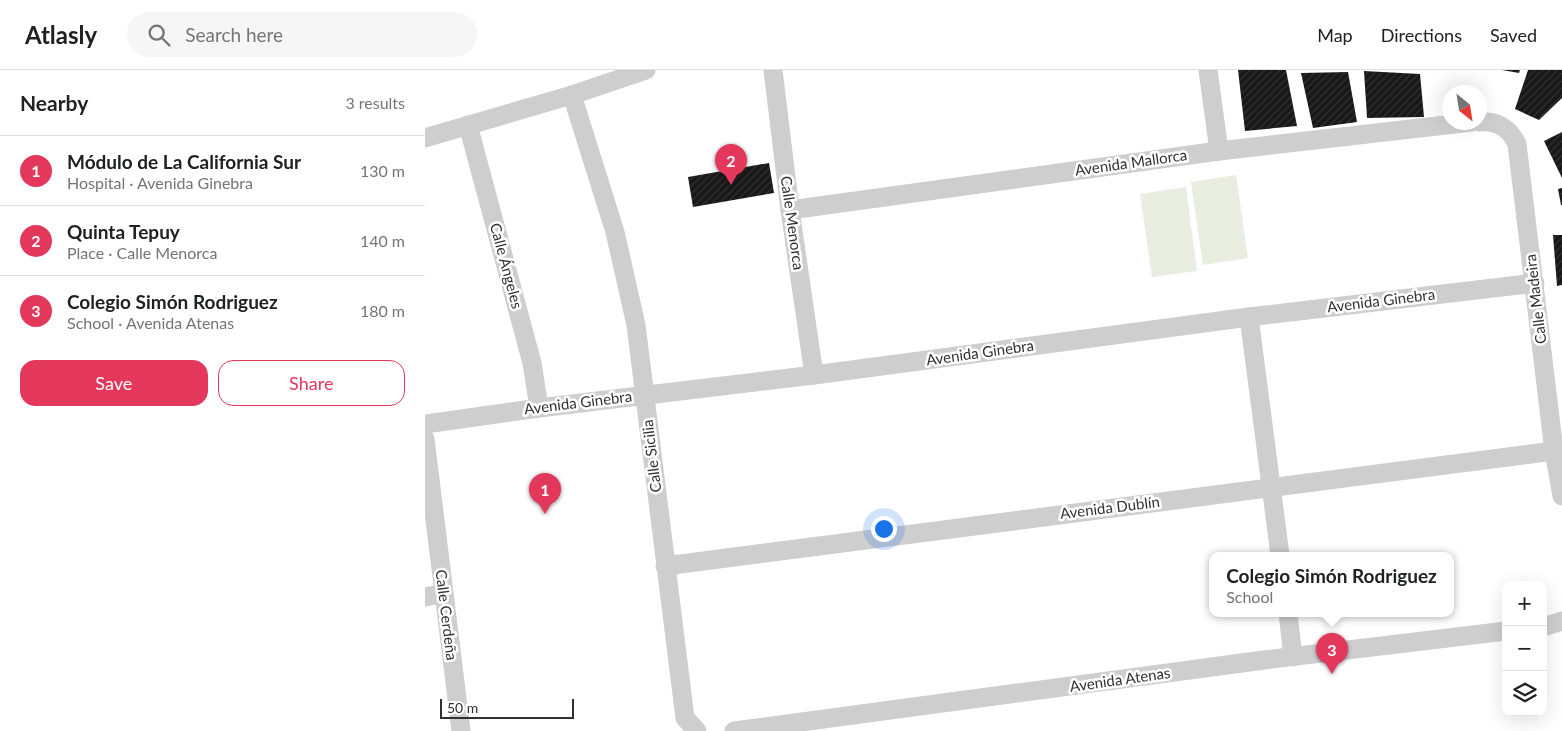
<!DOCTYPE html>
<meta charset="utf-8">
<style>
:root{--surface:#fff;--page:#f6f6f6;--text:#202124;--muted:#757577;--line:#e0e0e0;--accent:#e3385b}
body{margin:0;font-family:Lato,sans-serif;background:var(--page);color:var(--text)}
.controls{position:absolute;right:15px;bottom:15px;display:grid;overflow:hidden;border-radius:10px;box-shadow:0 5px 20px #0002}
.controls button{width:45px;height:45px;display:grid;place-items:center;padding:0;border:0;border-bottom:1px solid var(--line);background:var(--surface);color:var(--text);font:25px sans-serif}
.compass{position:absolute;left:1017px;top:15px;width:45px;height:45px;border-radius:50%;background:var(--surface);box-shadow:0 5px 20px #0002;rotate:150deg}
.scale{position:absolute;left:15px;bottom:12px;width:134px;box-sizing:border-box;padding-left:5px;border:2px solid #313131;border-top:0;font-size:14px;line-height:18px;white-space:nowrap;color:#313131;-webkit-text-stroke:4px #fff;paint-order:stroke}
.you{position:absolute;left:458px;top:458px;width:18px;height:18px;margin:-12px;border:4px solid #fff;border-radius:50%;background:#1a73e8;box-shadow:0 0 0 8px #1a73e833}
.badge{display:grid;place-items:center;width:32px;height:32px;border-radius:50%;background:var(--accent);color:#fff;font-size:16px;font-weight:700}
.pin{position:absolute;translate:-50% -41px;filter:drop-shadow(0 1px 2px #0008)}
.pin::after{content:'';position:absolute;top:26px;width:18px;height:15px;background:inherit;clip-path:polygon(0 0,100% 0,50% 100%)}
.popup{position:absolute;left:784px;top:482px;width:245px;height:65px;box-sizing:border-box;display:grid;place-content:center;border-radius:10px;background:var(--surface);filter:drop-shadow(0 1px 4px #0005);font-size:16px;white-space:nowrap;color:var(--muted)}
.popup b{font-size:19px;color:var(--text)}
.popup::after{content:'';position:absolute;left:50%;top:100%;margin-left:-10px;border:10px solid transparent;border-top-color:var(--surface)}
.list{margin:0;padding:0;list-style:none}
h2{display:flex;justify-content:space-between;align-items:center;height:65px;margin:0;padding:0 20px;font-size:21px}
h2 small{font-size:16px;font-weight:400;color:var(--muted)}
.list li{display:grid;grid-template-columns:32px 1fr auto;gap:15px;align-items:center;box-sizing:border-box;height:70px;padding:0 20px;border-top:1px solid var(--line)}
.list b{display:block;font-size:19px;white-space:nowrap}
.list p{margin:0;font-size:16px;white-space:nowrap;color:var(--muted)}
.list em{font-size:16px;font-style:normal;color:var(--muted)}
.actions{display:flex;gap:10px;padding:15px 20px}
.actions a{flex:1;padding:11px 0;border:1px solid var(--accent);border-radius:15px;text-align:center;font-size:18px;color:var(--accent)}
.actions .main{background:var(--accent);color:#fff}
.icon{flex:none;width:28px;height:28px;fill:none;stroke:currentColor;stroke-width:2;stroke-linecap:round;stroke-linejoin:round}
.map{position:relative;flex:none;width:1137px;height:661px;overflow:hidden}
header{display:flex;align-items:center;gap:30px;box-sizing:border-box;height:70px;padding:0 25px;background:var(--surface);border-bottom:1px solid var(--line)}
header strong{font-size:24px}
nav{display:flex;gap:28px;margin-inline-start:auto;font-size:18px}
.search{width:350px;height:45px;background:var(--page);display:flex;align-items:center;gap:12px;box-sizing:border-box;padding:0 18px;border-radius:28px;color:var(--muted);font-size:19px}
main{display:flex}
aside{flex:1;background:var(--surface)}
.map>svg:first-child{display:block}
.pitch{fill:#e9eddf}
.building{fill:url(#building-hatch)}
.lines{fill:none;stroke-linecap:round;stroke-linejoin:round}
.street{stroke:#cecece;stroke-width:19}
.labels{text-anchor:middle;stroke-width:5;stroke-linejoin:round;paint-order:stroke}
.street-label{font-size:15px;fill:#313131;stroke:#fff}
</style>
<header>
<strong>Atlasly</strong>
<div class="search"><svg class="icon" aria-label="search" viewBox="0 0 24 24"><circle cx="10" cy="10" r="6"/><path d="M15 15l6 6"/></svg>Search here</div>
<nav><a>Map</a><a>Directions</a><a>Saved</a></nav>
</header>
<main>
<aside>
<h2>Nearby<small>3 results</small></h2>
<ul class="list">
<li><span class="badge">1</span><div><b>Módulo de La California Sur</b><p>Hospital · Avenida Ginebra</p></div><em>130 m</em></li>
<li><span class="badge">2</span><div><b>Quinta Tepuy</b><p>Place · Calle Menorca</p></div><em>140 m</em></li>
<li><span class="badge">3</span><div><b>Colegio Simón Rodriguez</b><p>School · Avenida Atenas</p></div><em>180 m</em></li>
</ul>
<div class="actions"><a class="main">Save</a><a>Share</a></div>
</aside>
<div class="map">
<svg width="1137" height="661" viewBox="0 0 1137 661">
<defs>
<pattern id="building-hatch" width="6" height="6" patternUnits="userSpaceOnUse" patternTransform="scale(1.25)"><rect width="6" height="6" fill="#181818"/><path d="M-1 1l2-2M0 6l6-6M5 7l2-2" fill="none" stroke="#313131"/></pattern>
</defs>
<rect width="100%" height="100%" fill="#fff"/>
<!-- pitch -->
<g class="pitch">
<polygon points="811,105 823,188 778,195 766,112"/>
<polygon points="761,117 772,201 727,207 715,124"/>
</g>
<!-- building -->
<g class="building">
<polygon points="813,0 861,0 872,56 820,61"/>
<polygon points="1077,0 1095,0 1094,3"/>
<polygon points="1103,0 1137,0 1137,28 1114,50 1090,39"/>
<polygon points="939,1 995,4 999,47 942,48"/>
<polygon points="923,2 932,52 888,58 876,3"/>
<polygon points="1137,62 1137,108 1119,71"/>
<polygon points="344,93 349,123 268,137 263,107"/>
<polygon points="1137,118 1137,135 1136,135 1133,119"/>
<polygon points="1128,165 1137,165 1137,215 1132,216"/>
</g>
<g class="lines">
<!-- street -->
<g class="street">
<polyline points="348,0 365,140 389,305"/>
<polyline points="783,0 794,81"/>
<polyline points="147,25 190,162 211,255 260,648 272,661"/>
<path d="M1054,52C1072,50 1085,59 1092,74L1129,381L1137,426"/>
<polyline points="43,55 107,293 114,338"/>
<polyline points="0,68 147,25 221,0"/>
<polyline points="365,140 794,81 1047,52"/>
<polyline points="824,247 855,485"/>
<polyline points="0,354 114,338 389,305 824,247 1110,213"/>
<polyline points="0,369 36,661"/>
<polyline points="240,496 1129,381"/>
<polyline points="0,527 18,524"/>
<polyline points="863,543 868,587"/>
<polyline points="1118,557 1137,551"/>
<polyline points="309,661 839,590 1081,561"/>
</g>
</g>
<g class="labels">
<!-- street labels -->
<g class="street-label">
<text transform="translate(706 93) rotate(-8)" y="5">Avenida Mallorca</text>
<text transform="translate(367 153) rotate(82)" y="5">Calle Menorca</text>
<text transform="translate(81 196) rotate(75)" y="5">Calle Ángeles</text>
<text transform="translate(1111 229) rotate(-97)" y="5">Calle Madeira</text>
<text transform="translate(956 231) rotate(-7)" y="5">Avenida Ginebra</text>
<text transform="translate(555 283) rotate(-8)" y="5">Avenida Ginebra</text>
<text transform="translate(153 333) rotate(-7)" y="5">Avenida Ginebra</text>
<text transform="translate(227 386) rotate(-97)" y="5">Calle Sicilia</text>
<text transform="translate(685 438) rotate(-7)" y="5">Avenida Dublín</text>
<text transform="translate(21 545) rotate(83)" y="5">Calle Cerdeña</text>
<text transform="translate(695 610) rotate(-8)" y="5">Avenida Atenas</text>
</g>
</g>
</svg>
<div class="controls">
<button>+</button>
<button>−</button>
<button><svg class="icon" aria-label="layers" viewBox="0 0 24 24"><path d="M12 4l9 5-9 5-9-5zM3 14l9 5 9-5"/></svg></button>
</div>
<svg class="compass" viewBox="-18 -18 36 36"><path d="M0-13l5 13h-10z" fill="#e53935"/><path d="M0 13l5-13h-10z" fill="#757577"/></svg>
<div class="scale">50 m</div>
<div class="you"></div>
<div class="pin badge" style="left:120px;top:444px">1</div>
<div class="pin badge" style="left:306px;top:115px">2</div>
<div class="pin badge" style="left:907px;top:604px">3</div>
<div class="popup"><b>Colegio Simón Rodriguez</b>School</div>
</div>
</main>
